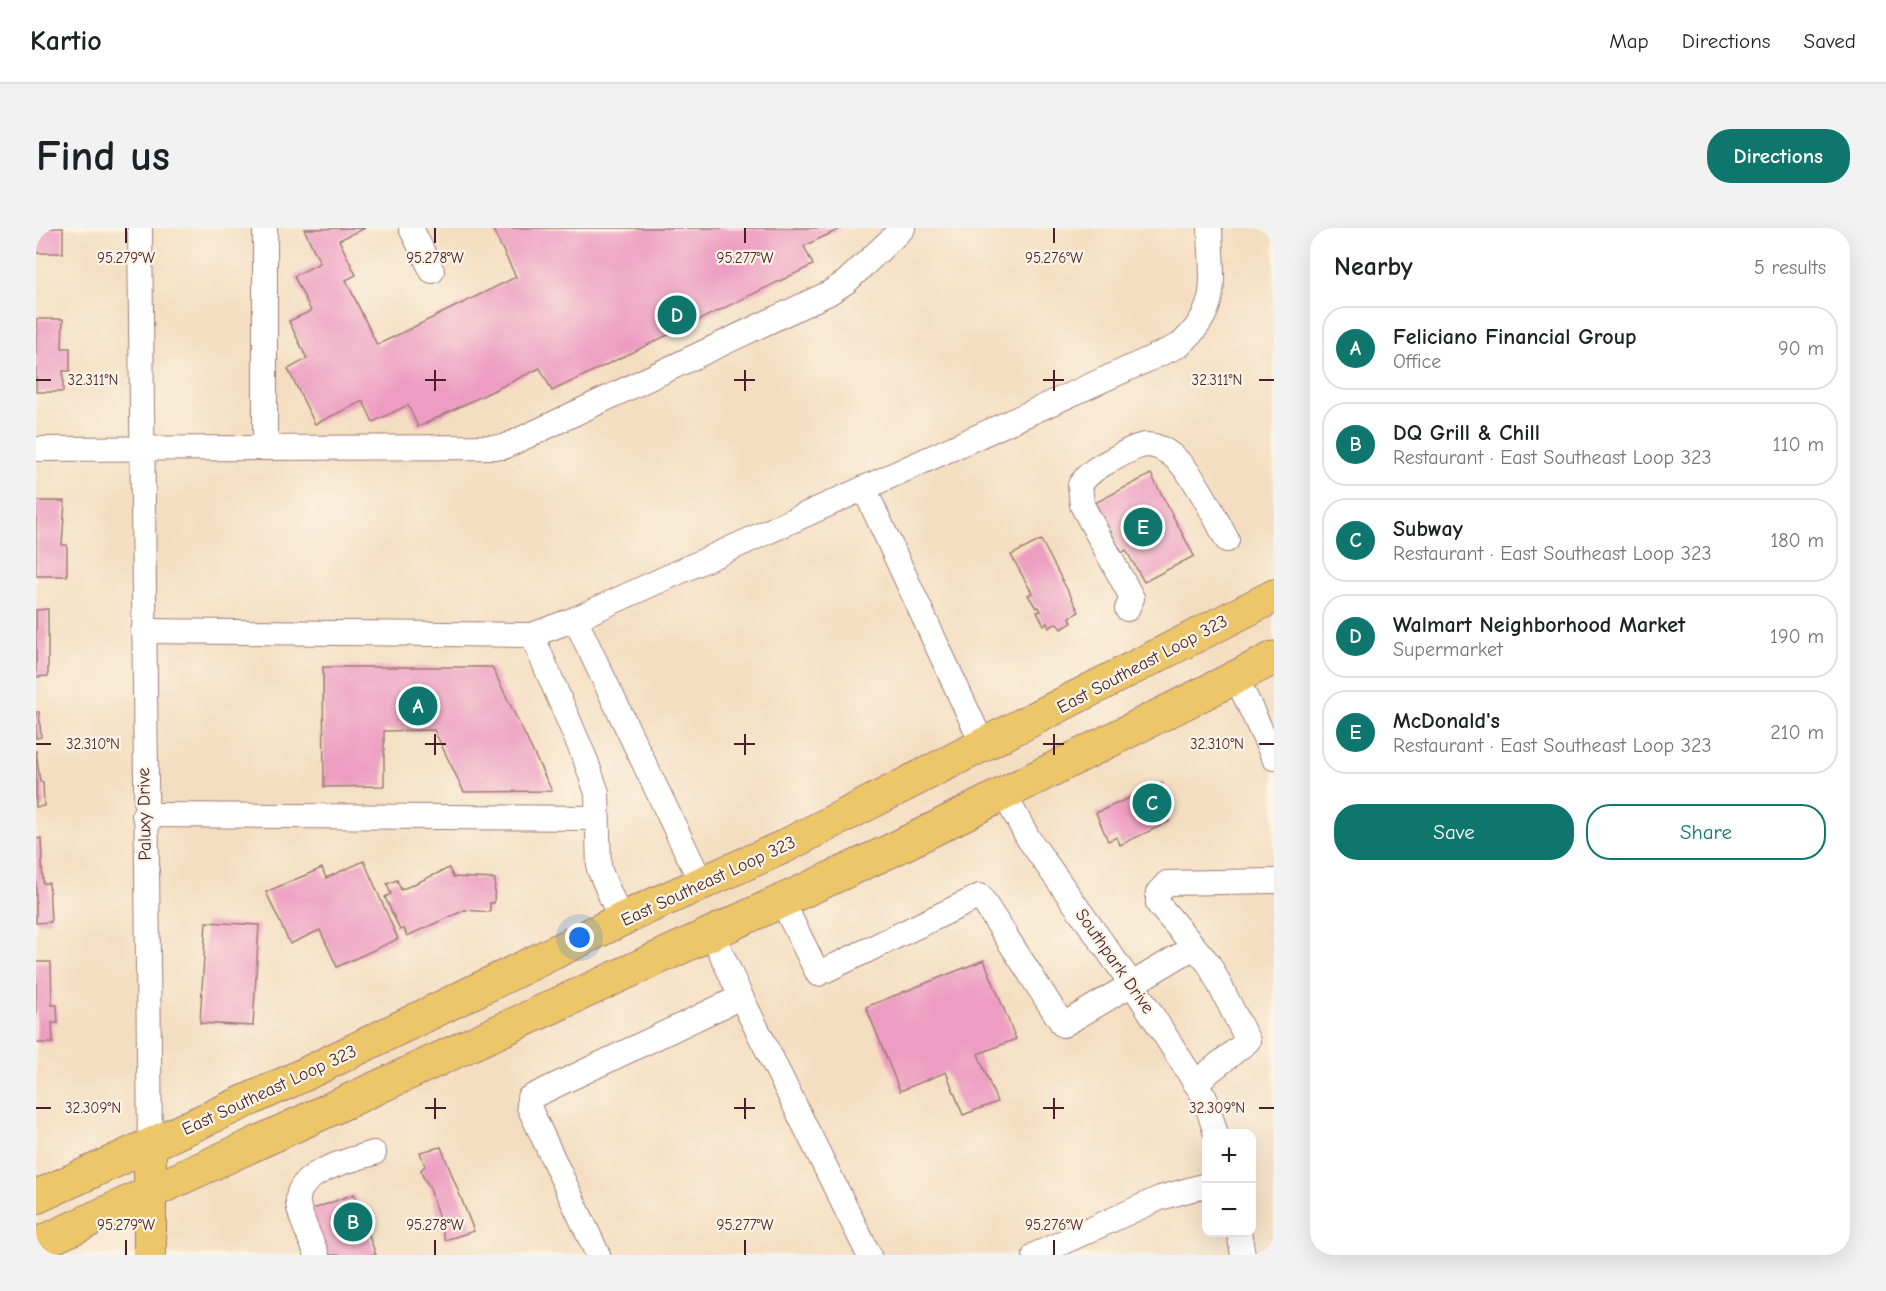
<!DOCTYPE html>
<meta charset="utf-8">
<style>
:root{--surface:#fff;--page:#f2f2f2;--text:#202124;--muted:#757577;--line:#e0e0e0;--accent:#0f766e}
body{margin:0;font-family:"Comic Neue",sans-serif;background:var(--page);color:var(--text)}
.controls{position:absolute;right:18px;bottom:18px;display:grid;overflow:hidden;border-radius:12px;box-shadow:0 6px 24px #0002}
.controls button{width:54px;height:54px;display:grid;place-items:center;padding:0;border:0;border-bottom:2px solid var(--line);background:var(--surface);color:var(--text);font:30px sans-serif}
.you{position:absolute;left:544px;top:710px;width:21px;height:21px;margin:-15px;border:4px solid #fff;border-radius:50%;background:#1a73e8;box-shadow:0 0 0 9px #1a73e833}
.badge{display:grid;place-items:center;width:39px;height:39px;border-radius:50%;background:var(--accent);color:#fff;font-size:20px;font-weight:700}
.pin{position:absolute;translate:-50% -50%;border:3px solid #fff;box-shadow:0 2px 6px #0006}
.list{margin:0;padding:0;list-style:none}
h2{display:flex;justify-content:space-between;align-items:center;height:78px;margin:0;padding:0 24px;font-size:26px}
h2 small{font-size:20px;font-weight:400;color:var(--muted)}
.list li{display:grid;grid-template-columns:39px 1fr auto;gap:18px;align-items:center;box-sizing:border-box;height:84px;margin:0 12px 12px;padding:0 12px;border:2px solid var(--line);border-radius:24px}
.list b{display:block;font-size:22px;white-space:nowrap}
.list p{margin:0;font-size:20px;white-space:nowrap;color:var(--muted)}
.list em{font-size:20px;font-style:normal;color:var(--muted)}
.actions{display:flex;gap:12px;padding:18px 24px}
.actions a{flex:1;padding:14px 0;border:2px solid var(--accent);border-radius:24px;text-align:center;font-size:21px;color:var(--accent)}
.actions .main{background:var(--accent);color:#fff}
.map{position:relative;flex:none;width:1238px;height:1027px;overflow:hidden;border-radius:24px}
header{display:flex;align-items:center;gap:36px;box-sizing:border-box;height:84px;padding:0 30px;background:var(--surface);border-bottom:2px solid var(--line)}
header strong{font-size:28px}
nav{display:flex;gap:33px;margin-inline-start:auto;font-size:21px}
.intro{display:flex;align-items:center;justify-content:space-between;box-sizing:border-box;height:144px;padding:0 36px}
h1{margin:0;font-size:42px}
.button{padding:15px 27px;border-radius:24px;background:var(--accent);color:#fff;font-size:21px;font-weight:700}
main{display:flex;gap:36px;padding:0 36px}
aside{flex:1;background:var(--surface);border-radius:24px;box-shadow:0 6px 24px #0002}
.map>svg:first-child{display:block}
.building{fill:#ed9dc1}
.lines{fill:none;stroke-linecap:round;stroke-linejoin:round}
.minor-casing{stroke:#9f7e76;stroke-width:26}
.major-casing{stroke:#9f7e76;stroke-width:34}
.highway-casing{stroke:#9f7e76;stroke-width:35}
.minor{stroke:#fff;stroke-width:24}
.major{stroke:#ecc669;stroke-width:32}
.highway{stroke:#ecc669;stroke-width:33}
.ticks{fill:none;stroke:#4a1f2b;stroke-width:2}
.labels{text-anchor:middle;stroke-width:4.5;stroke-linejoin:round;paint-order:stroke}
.street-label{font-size:18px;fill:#4a1f2b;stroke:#fcf5e5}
.ticks-label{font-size:15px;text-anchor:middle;fill:#4a1f2b;stroke:#fcf5e5;stroke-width:4.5;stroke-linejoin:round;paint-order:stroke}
</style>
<header>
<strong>Kartio</strong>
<nav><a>Map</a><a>Directions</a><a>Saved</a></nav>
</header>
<div class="intro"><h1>Find us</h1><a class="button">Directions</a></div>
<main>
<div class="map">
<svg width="1238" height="1027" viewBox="0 0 1238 1027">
<rect width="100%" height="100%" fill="#fcf5e5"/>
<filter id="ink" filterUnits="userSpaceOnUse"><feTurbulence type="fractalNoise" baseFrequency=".0167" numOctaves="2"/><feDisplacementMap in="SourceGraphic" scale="12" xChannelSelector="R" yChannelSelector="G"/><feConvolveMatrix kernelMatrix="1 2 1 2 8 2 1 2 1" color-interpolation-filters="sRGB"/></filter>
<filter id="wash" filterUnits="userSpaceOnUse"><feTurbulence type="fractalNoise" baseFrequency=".008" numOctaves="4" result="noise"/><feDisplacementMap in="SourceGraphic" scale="24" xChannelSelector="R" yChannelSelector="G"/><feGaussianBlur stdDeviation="1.35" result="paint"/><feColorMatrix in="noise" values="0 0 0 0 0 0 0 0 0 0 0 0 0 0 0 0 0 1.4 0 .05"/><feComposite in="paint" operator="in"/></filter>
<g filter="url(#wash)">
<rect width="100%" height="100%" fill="#f4dec1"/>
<g id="blocks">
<!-- building -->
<g class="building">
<rect x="0" y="0" width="27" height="25"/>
<polygon points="329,0 303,12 320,47 310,52 341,117 480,49 456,0 806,0 768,18 777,37 516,163 504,140 382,199 372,177 337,194 327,173 279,196 252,141 271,131 253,93 275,83 258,48 284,35 268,1"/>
<polygon points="0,91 27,91 26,120 34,120 34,143 27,143 27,164 0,164"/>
<polygon points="1115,246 1158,328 1108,354 1090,322 1086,325 1059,275"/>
<polygon points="0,273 29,273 26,317 31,317 31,348 0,348"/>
<polygon points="1005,312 1043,384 1034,389 1036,395 1025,401 1021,395 1013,400 1011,395 1008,397 1001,384 1005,383 1003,379 1000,380 992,367 996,365 975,327"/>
<polygon points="12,381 12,448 0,449 0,382"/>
<polygon points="287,439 456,439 516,563 428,564 398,502 348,503 348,558 288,559"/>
<polygon points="0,484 3,484 5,509 0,510"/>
<polygon points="0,522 4,554 7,554 8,578 0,579"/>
<polygon points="1126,555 1138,581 1129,585 1133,594 1084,617 1081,609 1072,613 1060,585"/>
<polygon points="5,610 7,655 13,655 15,694 0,695 0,611"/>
<polygon points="328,633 362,711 301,739 284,702 254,716 230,664 286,640 290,650"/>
<polygon points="413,640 417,649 459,651 458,675 454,675 454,684 429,682 371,708 368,701 364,702 349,669 355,666 351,656 361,652 365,662"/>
<polygon points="170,694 223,697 217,798 164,795"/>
<polygon points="948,732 980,811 942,826 961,874 927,887 910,844 864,863 830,779"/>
<polygon points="0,734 15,734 16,777 21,777 22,795 16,795 17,815 0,815"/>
<polygon points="405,919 438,1003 409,1012 394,960 386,947 385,942 389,938 384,924"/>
<polygon points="318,966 340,1027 284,1027 269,984"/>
</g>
</g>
</g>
<g filter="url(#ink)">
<use href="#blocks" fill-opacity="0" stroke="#9f7e76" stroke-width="1.5"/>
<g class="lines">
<!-- minor casing -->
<g class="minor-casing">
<g id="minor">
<polyline points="104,0 114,917"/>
<polyline points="229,0 229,220"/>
<polyline points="375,0 396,43"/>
<polyline points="0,221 468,219 793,65 810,54 867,0"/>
<polyline points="828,260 947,517"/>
<path d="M1091,381L1096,370L1046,277L1044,257C1053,243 1066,237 1081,229C1090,224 1100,218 1110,217C1148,217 1175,283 1191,312"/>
<polyline points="539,391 666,656"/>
<path d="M107,403L496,407L539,391L1144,117C1186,79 1175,52 1174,0"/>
<polyline points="496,407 550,533 561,565 563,641 585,692"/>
<polyline points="1200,449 1238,530"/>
<polyline points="968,566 992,610 1102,765 1169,870 1180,906"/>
<polyline points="108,587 561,590"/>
<polyline points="746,673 782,746 944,668 1027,797 1158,719"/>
<polyline points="705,769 833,1027"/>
<polyline points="1159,855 1212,813 1173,736 1122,676 1122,665 1131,655 1238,653"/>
<polyline points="1203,1004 1207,1027"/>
<path d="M281,1027C275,1011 264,991 262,975C259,943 316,932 338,925"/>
<polyline points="562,1027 493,879 493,870 705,769 676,705"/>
<polyline points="999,1027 1124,970 1170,957"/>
</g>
</g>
<!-- major casing -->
<g class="major-casing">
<polyline id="major" points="114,917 114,1027"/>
</g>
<!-- highway casing -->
<g class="highway-casing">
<g id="highway">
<polyline points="0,969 265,848 601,684 747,619 1238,368"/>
<polyline points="0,1017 856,622 1238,430"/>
</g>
</g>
<!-- minor -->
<use href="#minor" class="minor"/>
<!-- major -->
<use href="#major" class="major"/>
<!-- highway -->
<use href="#highway" class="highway"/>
</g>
</g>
<!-- ticks -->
<path class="ticks" d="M90,0V15M399,0V15M709,0V15M1018,0V15M399,142V163M709,142V163M1018,142V163M0,152H15M389,152H410M698,152H719M1007,152H1028M1223,152H1238M399,506V527M709,506V527M1018,506V527M0,516H15M389,516H410M698,516H719M1007,516H1028M1223,516H1238M399,870V891M709,870V891M1018,870V891M0,880H15M389,880H410M698,880H719M1007,880H1028M1223,880H1238M90,1012V1027M399,1012V1027M709,1012V1027M1018,1012V1027"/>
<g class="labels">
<!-- street labels -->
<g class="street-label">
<text transform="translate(1106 436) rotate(-28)" y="6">East Southeast Loop 323</text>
<text transform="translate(108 586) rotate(-91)" y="6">Paluxy Drive</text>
<text transform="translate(672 653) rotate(-25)" y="6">East Southeast Loop 323</text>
<text transform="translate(1079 733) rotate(55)" y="6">Southpark Drive</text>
<text transform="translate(233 862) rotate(-25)" y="6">East Southeast Loop 323</text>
</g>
</g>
<g class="ticks-label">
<text x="90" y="35">95.279°W</text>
<text x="399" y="35">95.278°W</text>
<text x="709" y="35">95.277°W</text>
<text x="1018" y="35">95.276°W</text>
<text x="57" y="157">32.311°N</text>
<text x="1181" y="157">32.311°N</text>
<text x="57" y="521">32.310°N</text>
<text x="1181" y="521">32.310°N</text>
<text x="57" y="885">32.309°N</text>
<text x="1181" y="885">32.309°N</text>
<text x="90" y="1002">95.279°W</text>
<text x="399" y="1002">95.278°W</text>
<text x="709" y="1002">95.277°W</text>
<text x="1018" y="1002">95.276°W</text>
</g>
</svg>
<div class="controls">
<button>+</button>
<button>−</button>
</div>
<div class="you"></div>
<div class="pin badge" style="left:382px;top:478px">A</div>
<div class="pin badge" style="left:317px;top:994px">B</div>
<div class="pin badge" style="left:1116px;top:575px">C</div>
<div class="pin badge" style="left:641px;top:87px">D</div>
<div class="pin badge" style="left:1107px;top:299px">E</div>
</div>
<aside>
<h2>Nearby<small>5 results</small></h2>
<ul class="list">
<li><span class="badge">A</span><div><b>Feliciano Financial Group</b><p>Office</p></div><em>90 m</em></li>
<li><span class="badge">B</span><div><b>DQ Grill &amp; Chill</b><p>Restaurant · East Southeast Loop 323</p></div><em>110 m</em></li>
<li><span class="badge">C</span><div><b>Subway</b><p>Restaurant · East Southeast Loop 323</p></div><em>180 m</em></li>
<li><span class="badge">D</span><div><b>Walmart Neighborhood Market</b><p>Supermarket</p></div><em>190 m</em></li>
<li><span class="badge">E</span><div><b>McDonald's</b><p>Restaurant · East Southeast Loop 323</p></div><em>210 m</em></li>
</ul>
<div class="actions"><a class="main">Save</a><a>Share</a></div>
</aside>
</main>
